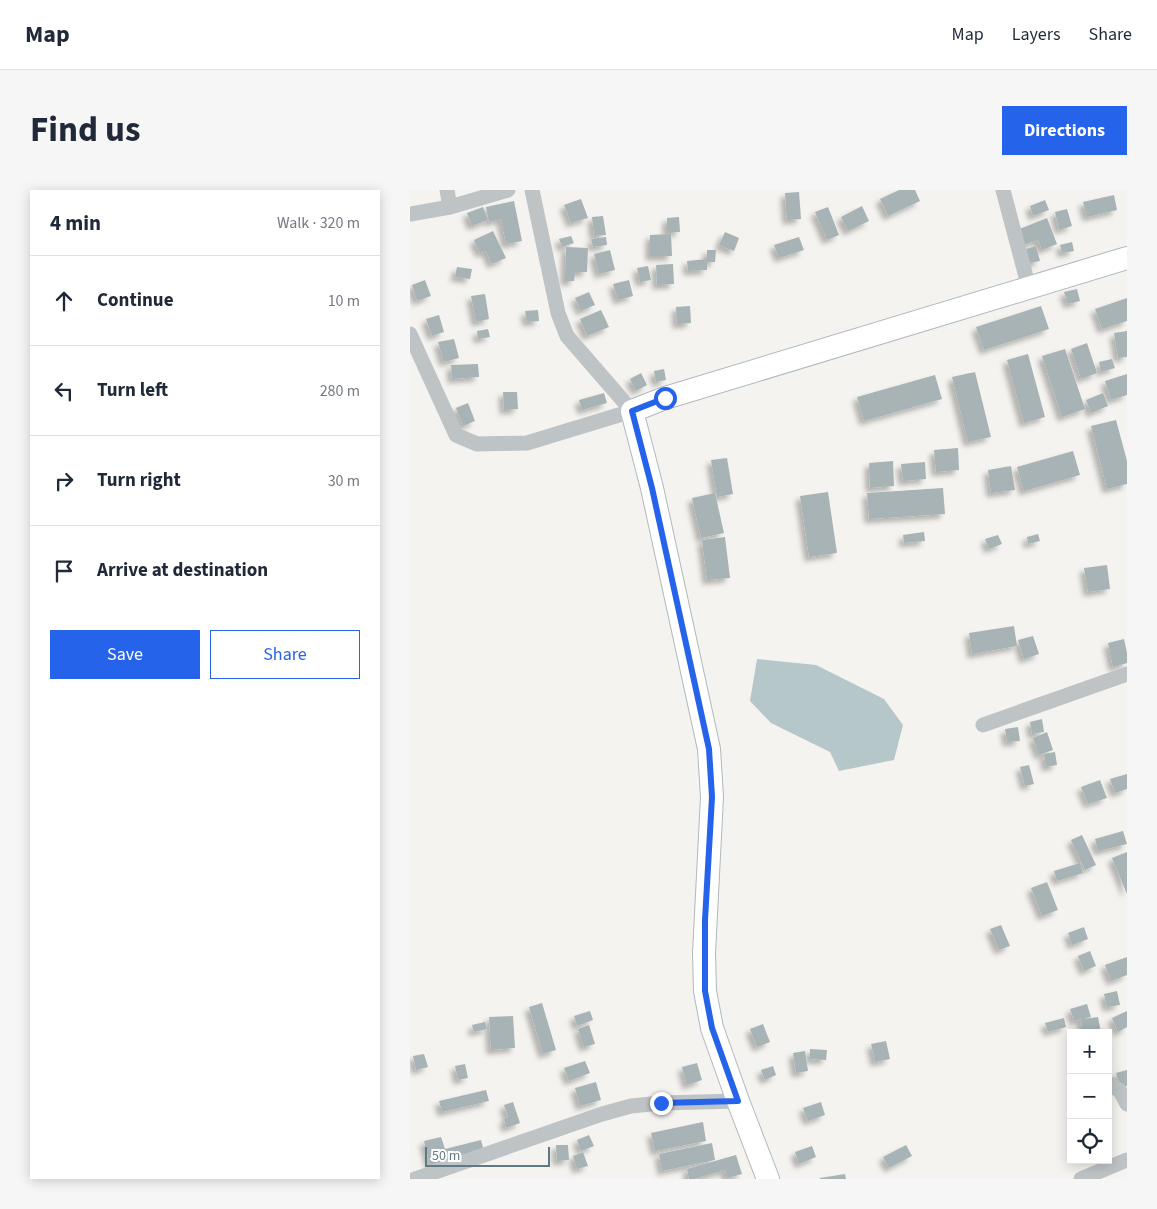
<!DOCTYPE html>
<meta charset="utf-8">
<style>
:root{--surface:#fff;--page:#f6f6f7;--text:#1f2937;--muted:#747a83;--line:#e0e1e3;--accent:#2563eb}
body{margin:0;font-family:"Source Sans 3",sans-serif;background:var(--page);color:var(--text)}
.controls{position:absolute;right:15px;bottom:15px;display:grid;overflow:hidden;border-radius:0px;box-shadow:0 2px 12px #0003}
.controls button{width:45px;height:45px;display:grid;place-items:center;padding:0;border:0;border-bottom:1px solid var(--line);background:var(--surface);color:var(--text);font:25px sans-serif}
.scale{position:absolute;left:15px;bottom:12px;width:125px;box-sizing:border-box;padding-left:5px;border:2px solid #617982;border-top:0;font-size:14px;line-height:18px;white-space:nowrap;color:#617982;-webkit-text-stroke:4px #fff;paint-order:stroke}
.stop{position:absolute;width:15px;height:15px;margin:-11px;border:4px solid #2563eb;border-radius:50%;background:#fff}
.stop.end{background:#2563eb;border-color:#fff;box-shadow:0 1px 5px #0008}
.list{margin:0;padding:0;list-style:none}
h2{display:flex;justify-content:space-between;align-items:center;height:65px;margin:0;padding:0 20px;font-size:21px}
h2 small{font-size:16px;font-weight:400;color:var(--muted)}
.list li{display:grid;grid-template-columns:32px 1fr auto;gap:15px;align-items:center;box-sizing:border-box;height:90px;padding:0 20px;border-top:1px solid var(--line)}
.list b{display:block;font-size:19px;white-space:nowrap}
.list em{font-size:16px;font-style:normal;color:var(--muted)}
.actions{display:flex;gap:10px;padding:15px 20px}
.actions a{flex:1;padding:11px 0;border:1px solid var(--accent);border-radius:0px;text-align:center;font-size:18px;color:var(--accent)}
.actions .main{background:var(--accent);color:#fff}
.icon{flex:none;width:28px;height:28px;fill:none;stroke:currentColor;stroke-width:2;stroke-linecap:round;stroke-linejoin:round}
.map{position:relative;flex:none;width:717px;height:989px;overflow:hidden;border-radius:0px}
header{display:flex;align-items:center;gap:30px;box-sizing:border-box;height:70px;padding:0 25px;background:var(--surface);border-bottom:1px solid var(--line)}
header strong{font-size:24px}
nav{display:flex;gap:28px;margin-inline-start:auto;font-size:18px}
.intro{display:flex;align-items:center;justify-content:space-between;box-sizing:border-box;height:120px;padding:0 30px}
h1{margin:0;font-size:35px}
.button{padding:12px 22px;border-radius:0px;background:var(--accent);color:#fff;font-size:18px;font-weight:700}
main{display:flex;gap:30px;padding:0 30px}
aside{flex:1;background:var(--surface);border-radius:0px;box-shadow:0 2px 12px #0003}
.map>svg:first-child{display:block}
.water{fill:#b6c7c9}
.building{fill:#a7b3b5;filter:url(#shadow)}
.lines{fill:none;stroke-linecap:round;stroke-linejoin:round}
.secondary-casing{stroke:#b1b8bb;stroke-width:24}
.street{stroke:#bec4c6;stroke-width:15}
.secondary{stroke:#fff;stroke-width:22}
.route{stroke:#2563eb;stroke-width:6}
</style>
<header>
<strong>Map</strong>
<nav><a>Map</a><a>Layers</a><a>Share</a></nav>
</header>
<div class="intro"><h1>Find us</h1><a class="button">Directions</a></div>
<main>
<aside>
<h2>4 min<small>Walk · 320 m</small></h2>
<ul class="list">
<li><svg class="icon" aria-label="ahead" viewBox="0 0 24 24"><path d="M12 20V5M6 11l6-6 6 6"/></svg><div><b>Continue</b></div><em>10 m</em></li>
<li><svg class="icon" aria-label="left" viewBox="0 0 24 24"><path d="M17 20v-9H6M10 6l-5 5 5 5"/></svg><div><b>Turn left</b></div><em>280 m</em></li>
<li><svg class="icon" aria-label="right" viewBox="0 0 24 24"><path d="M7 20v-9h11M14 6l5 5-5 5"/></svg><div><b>Turn right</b></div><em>30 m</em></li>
<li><svg class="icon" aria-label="arrive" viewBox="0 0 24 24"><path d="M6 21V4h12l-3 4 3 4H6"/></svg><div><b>Arrive at destination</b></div></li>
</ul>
<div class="actions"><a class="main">Save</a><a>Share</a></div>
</aside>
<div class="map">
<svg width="717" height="989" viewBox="0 0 717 989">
<defs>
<filter id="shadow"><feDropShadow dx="-4.5" dy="4.5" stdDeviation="2.5" flood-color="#0004"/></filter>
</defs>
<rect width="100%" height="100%" fill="#f4f3ef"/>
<!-- water -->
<polygon class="water" points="347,469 406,475 474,509 493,535 484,570 429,581 420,562 361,533 340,511"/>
<!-- building -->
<g class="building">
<polygon points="489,0 505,0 510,11 478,26 470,9"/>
<polygon points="389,2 391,29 377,30 375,3"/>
<polygon points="704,5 707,20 677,27 673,12"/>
<polygon points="171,9 178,28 161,33 154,15"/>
<polygon points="635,10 639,20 623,26 620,16"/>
<polygon points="104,11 112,51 96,54 91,29 79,32 76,17"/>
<polygon points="452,16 459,31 438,41 431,27"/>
<polygon points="73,17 78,30 62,36 57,23"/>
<polygon points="418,17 429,45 417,50 405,22"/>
<polygon points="657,19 662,36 649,40 645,22"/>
<polygon points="193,26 196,45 184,46 182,27"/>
<polygon points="269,27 270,42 257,43 257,28"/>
<polygon points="637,28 647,54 632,60 628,50 613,55 607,40"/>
<polygon points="83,41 96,68 82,74 76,61 70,63 64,50"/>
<polygon points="315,42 329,48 324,61 309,55"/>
<polygon points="261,44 262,66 240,66 240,45"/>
<polygon points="161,46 164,53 152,57 149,49"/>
<polygon points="196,47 197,55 183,57 181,49"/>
<polygon points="389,47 394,60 369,68 364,55"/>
<polygon points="662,52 664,61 652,63 650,55"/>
<polygon points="626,56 630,71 620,73 616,59"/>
<polygon points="156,57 178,58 177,82 165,82 164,91 155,91"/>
<polygon points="200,60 205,80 189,84 184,64"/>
<polygon points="297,60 306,60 305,72 297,72 297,80 278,81 277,71 297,69"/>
<polygon points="263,74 264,94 247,95 246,75"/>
<polygon points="238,76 241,90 230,92 227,78"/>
<polygon points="47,77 62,79 60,89 45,87"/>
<polygon points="15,90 21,106 7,111 2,95"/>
<polygon points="219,90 223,106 208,110 203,94"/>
<polygon points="667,99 670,111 658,114 654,102"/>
<polygon points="179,102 185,115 171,121 165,108"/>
<polygon points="75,104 79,129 66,132 61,106"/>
<polygon points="717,108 717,131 692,139 685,119"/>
<polygon points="280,116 281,133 267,134 266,117"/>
<polygon points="631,116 639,139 574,160 566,137"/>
<polygon points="128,120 129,131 117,132 115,121"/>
<polygon points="191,120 199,137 177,146 170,129"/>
<polygon points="29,125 34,142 22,146 16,129"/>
<polygon points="78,139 80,147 68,149 67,141"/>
<polygon points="717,141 717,167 708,168 704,143"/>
<polygon points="44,149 49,168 34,172 28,152"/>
<polygon points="677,153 687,183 671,189 661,159"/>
<polygon points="655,159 675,219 652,227 632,166"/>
<polygon points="618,164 635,227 614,233 597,170"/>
<polygon points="702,169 705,178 691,182 689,172"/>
<polygon points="68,174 69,187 42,189 41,175"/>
<polygon points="254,179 256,190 246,192 244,181"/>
<polygon points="565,182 581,247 558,252 542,187"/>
<polygon points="231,183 237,195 226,201 220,189"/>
<polygon points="717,184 717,205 701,210 695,191"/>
<polygon points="525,185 532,209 454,231 447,207"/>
<polygon points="93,202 107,202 108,219 94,220"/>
<polygon points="194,203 197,213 172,220 169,210"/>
<polygon points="693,203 698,216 681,223 676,210"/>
<polygon points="58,213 65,231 53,236 46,218"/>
<polygon points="706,230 717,271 717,294 697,299 681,236"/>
<polygon points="548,258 549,280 526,282 524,260"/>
<polygon points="663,261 670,285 614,301 607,277"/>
<polygon points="317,268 323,304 307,307 301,270"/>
<polygon points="483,271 484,296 460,298 459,273"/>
<polygon points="515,272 516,289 493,291 491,274"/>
<polygon points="601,276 605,300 581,303 578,280"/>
<polygon points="533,298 535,324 459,329 457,303"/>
<polygon points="418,302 427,363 399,367 390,306"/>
<polygon points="305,303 314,343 291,348 282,308"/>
<polygon points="514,342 515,351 494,353 493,345"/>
<polygon points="628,344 630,351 618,354 617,347"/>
<polygon points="588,345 592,354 579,359 575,349"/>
<polygon points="315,347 320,388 297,390 292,350"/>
<polygon points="697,375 700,399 678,402 674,378"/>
<polygon points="604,436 607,456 562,464 559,443"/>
<polygon points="623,446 629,464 614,469 608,450"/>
<polygon points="714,449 717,463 717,473 703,477 698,453"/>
<polygon points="632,529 634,542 622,544 620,532"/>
<polygon points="608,537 610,551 597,552 595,539"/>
<polygon points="637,542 643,560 629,565 623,548"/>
<polygon points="645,562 647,575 636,577 634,564"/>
<polygon points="619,575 624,594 615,596 610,577"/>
<polygon points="717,584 717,599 705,603 700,589"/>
<polygon points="690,590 697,608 678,614 671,597"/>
<polygon points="713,641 717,654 688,661 685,649"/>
<polygon points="672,645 686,675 675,680 661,650"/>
<polygon points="717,662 717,704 702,668"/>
<polygon points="670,673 673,683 647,691 644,681"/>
<polygon points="637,692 648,720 632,726 621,698"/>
<polygon points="591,735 600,756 589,760 580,739"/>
<polygon points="674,737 678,749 662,755 658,743"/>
<polygon points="680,761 686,776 674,781 668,766"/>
<polygon points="717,767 717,785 701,791 695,775"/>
<polygon points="707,801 710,815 697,817 694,804"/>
<polygon points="132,813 146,860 133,864 119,817"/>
<polygon points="677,814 681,827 673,829 688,827 691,843 673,843 671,829 664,831 660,819"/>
<polygon points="180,821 183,830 167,836 164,826"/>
<polygon points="717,821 717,837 708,842 702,828"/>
<polygon points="103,826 105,858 81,860 79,827"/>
<polygon points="654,828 656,837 638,842 635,833"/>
<polygon points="75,832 77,839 64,842 62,835"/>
<polygon points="353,834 360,852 347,857 340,839"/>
<polygon points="179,835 185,854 174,857 168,839"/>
<polygon points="476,851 480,869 465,872 461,854"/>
<polygon points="400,859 417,860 416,870 400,869"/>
<polygon points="395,861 398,881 386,883 383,863"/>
<polygon points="14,864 18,877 6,880 3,866"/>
<polygon points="175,871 180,883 159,891 154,878"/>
<polygon points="287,873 292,890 277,895 272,877"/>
<polygon points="55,874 58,888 48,890 45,876"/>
<polygon points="363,876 366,885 355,890 351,880"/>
<polygon points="717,880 717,896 711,898 706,883"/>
<polygon points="186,892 191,910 170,916 165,898"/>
<polygon points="76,900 79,911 32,922 29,911"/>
<polygon points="103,912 110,933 96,938 94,929 98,927 94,915"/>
<polygon points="411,912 415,925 398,931 393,918"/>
<polygon points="293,932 296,951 245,961 241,943"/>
<polygon points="179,945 184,956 171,961 167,950"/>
<polygon points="31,947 35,959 71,950 74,961 20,975 14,951"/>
<polygon points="302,953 305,970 252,981 249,964"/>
<polygon points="146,955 158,955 159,970 147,971"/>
<polygon points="496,955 502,966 479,978 473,967"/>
<polygon points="402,956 406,967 389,974 385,962"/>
<polygon points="173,962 178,976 167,979 163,966"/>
<polygon points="326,965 332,984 317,988 315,980 284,989 279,989 277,979"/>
<polygon points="435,984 436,989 410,989 410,988"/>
</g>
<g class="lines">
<!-- secondary casing -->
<g class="secondary-casing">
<polyline id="secondary" points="358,989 328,911 302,838 295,801 294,763 302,607 299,559 242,298 222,221 255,208 717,68"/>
</g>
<!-- street -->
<g class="street">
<polyline points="37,0 40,17"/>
<polyline points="593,0 619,98"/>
<polyline points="0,24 40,17 98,0"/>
<polyline points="0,144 46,245 67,254 117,253 222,221 157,146 148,123 122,0"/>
<polyline points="573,535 717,484"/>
<polyline points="698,893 710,901 717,914"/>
<polyline points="5,989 192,924 221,916 251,913 328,911"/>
<polyline points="671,989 717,970"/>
</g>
<!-- secondary -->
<use href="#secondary" class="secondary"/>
</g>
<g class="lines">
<!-- route -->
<polyline class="route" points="251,913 328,911 302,838 295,801 295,730 302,607 299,559 242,298 222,221 255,208"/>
</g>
</svg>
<div class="controls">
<button>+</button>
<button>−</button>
<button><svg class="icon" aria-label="locate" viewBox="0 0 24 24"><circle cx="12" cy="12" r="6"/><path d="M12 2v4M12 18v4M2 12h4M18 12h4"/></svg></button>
</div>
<div class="scale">50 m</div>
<div class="stop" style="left:255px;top:208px"></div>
<div class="stop end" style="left:251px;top:913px"></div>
</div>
</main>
